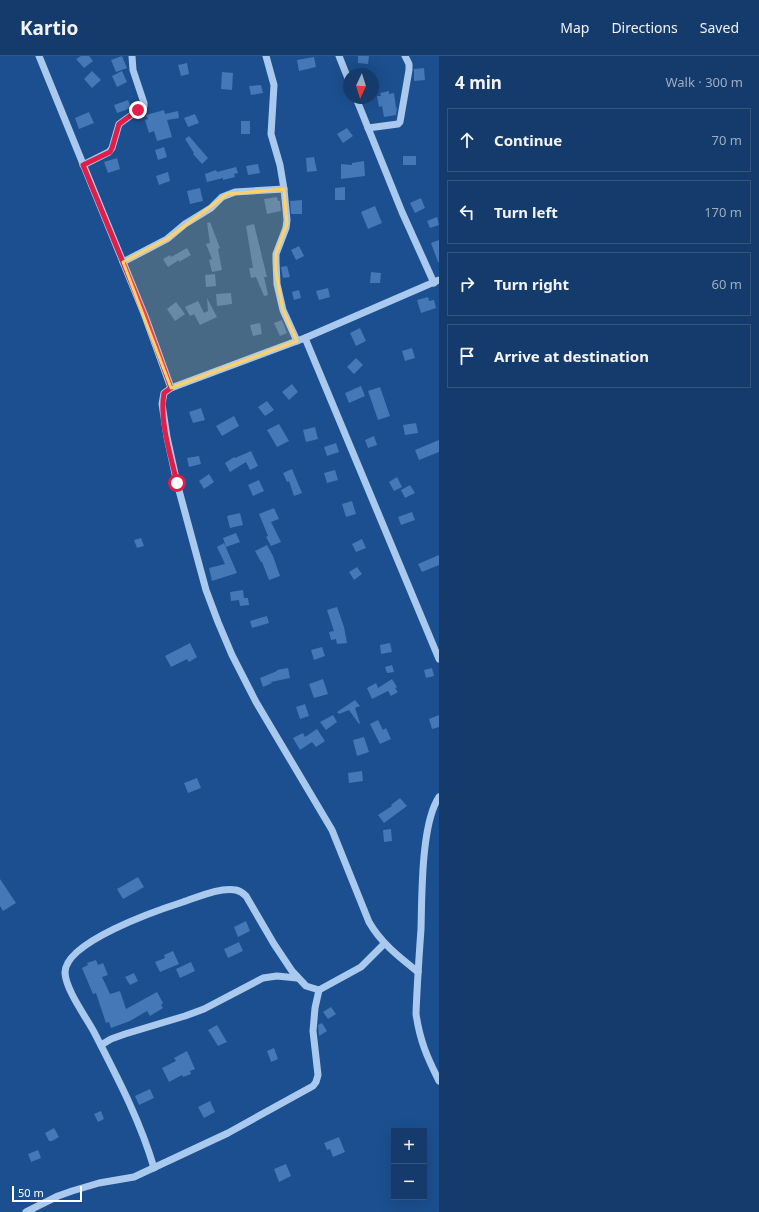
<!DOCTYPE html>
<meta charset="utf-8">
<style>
:root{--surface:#143b6b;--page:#1d4271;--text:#f1f3f6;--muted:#9dadc1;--line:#33557e}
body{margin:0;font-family:"Noto Sans",sans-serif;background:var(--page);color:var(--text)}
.controls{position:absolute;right:12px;bottom:12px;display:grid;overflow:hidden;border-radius:0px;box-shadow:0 4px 16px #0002}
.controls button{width:36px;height:36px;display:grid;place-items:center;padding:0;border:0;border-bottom:1px solid var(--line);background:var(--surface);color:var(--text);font:20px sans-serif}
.compass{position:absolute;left:343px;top:12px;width:36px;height:36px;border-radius:50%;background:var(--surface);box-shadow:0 4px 16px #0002;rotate:184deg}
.scale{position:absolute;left:12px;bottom:10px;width:70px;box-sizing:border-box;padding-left:4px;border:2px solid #fff;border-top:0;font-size:11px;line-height:14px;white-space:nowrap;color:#fff;-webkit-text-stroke:3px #1b4f8f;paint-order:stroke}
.stop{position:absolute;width:12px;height:12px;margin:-9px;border:3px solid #e11d48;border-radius:50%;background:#fff}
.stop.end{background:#e11d48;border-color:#fff;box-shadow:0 1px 4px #0008}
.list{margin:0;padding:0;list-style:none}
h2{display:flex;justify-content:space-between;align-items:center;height:52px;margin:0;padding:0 16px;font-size:17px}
h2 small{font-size:13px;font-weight:400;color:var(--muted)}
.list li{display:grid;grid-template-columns:26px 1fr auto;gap:12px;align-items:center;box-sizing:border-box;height:64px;margin:0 8px 8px;padding:0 8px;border:1px solid var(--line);border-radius:0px}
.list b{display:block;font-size:15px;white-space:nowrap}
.list em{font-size:13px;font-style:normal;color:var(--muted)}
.icon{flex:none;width:22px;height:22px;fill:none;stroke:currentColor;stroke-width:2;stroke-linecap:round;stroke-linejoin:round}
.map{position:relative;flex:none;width:439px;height:1156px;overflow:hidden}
header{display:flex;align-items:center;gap:24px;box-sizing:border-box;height:56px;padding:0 20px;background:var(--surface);border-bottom:1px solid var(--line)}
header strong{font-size:19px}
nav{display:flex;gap:22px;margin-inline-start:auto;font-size:14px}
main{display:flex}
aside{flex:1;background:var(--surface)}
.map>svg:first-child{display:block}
.building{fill:#4478b7}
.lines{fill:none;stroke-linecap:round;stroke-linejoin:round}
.minor{stroke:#a9c9ee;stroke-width:7}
.route{stroke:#e11d48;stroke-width:5}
.marked{fill:#ffd166;fill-opacity:0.2;stroke:#ffd166;stroke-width:3;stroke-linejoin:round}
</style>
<header>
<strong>Kartio</strong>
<nav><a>Map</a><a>Directions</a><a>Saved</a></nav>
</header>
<main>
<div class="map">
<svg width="439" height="1156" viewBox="0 0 439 1156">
<rect width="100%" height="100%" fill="#1b4f8f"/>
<!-- building -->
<g class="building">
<polygon points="81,0 89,0 93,5 84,12 76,3"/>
<polygon points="122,0 127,12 116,16 111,4"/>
<polygon points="358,0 369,0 368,8 358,7"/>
<polygon points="314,1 316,11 299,15 297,4"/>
<polygon points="187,7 189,18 181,20 178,9"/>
<polygon points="424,12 425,24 414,25 414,13"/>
<polygon points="92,15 101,24 92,32 84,23"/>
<polygon points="122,15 127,26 117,31 112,20"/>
<polygon points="222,16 233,17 232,34 221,33"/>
<polygon points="261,29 263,37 251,39 249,30"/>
<polygon points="389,35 389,38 394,37 396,52 397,51 396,59 384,61 382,50 379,51 377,40 381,40 380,37"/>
<polygon points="128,44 131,52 117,57 114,49"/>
<polygon points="164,54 165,58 178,55 179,62 167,64 172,81 157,85 154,75 149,77 145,64 148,63 146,59"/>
<polygon points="89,56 94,67 79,73 75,62"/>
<polygon points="195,58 199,67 188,71 184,62"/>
<rect x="241" y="65" width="9" height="13"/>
<polygon points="347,72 353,80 343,87 337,78"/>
<polygon points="189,80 208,102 202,108 193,98 194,97 185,83"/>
<polygon points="164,91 167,101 158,104 155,94"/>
<rect x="403" y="100" width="13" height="9"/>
<polygon points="314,101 317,115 307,116 306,102"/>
<polygon points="117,102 120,113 108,117 104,106"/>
<polygon points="364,105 365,120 341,123 341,108 352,109 352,107"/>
<polygon points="258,108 260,117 248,119 246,110"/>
<polygon points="236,111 238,117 234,118 235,121 223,124 223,122 207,126 205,118 216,114 217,116"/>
<polygon points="168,116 170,125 159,129 156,120"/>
<polygon points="345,131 345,144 335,144 335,132"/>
<polygon points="200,132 203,145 190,148 187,135"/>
<polygon points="277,141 278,145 280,145 281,155 267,158 264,143"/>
<polygon points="421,142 425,152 415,157 410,147"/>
<polygon points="302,144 302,158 291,158 290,145"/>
<polygon points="375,150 382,167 368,173 361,156"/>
<polygon points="437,161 439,169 430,172 427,165"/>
<polygon points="210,166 220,192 218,193 222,214 212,216 209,204 212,203 206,188 210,187 207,167"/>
<polygon points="254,168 267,221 264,221 268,239 264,240 256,221 251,222 249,212 253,212 246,170"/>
<polygon points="439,184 439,206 438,206 431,187"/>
<polygon points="299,190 304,200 296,204 291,194"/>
<polygon points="187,192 191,199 179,206 179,204 168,211 163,203 170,199 171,201"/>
<polygon points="287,210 290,221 283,222 281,211"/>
<polygon points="371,216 381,217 380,227 370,227"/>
<polygon points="215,218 216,230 206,231 205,219"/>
<polygon points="328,232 330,241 319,244 316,235"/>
<polygon points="299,234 301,242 294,244 292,236"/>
<polygon points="231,237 232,248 217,250 216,238"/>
<polygon points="428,241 429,245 434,244 436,252 421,257 417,244"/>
<polygon points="207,242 217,261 200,269 194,258 190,260 185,251 198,245 204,257 208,255"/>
<polygon points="176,246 185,258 175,265 167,253"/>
<polygon points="282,264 287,277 280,280 274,267"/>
<polygon points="260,267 262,278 253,280 250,269"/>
<polygon points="360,272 366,285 356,290 350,277"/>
<polygon points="412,292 415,302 405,305 402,295"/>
<polygon points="356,302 363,309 354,318 347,311"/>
<polygon points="292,328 298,336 289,344 282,336"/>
<polygon points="361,330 365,340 349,347 345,337"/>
<polygon points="380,331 390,360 378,364 368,335"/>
<polygon points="267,345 274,354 265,360 258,351"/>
<polygon points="201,352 205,364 193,367 189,356"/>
<polygon points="234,360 239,370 222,380 216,370"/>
<polygon points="416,367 418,377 405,379 403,369"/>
<polygon points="279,368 289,385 277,391 267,374"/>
<polygon points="315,371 318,383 306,386 303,374"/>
<polygon points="374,380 377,389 368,392 365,384"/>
<polygon points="439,384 439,396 419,404 415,394"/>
<polygon points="336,387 339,396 327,400 324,391"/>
<polygon points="251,395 258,410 250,414 246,406 230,416 225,407 234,401 235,402"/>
<polygon points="199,400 201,408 189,411 187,402"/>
<polygon points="292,413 302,437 294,440 289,425 287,426 283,417"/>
<polygon points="335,414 338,424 327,427 324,417"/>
<polygon points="209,418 214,426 204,433 199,425"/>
<polygon points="397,421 402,431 394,435 389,426"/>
<polygon points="259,424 264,435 253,440 248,429"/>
<polygon points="410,429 415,437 405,442 401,434"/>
<polygon points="352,445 356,458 346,461 342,448"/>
<polygon points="274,452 279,463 271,466 281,486 271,490 266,481 268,480 259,458"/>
<polygon points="412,456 415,464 401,469 398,461"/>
<polygon points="240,457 243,469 230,472 227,460"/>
<polygon points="236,477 240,486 226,491 223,482"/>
<polygon points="141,482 144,490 137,492 134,484"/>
<polygon points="362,483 366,492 356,496 352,488"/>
<polygon points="224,487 237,517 212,525 209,512 225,508 217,491"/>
<polygon points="267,489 273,500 280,520 269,524 262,506 261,506 255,495"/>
<polygon points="439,499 439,509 422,516 418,508"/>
<polygon points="357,511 362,518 354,524 349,516"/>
<polygon points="243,534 244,542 248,542 249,549 240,550 239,544 231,545 230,536"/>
<polygon points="337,551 344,571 347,587 337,588 336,583 331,584 329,576 334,575 327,554"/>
<polygon points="267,560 269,567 252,572 250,565"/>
<polygon points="190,587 197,601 189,606 187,603 171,611 165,600"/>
<polygon points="390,587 392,596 381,598 380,589"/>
<polygon points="322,591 325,600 314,604 311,594"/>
<polygon points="392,609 394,616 387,617 385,611"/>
<polygon points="288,612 290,622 271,626 272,627 263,631 260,622 277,615 277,614"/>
<polygon points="432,612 434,620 426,622 424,614"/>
<polygon points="323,623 328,638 314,642 309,628"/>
<polygon points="392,623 397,631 395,632 398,636 391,640 388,635 372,643 367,632 376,627 378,632"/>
<polygon points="355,644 360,650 355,652 360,667 359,668 349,654 339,658 337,656"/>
<polygon points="305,648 309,660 300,663 296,651"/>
<polygon points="333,659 337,666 326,674 320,666"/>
<polygon points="439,659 439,671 432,673 429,663"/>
<polygon points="378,664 383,674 386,672 391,683 380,688 370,668"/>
<polygon points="317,673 325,685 316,691 312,686 300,694 293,682 303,677 305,681"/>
<polygon points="364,681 369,696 357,700 353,684"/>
<polygon points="362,715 363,725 349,727 348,717"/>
<polygon points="197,722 201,732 188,737 184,727"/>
<polygon points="400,742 407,750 384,767 378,759 392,750 391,749"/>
<polygon points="391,773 392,785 384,786 383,774"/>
<polygon points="138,821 144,831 123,843 117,833"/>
<polygon points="0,823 16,847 3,855 0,850"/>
<polygon points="246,865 250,875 238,881 234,871"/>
<polygon points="239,886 243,895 228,902 224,893"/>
<polygon points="173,895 179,908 160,916 155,906 165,902 164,899"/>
<polygon points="96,904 98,909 103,907 108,919 102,921 110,938 120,935 126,953 157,936 163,947 161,949 163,952 150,960 147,955 130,965 111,972 109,966 106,967 96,937 93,938 82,912 88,909 87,907"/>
<polygon points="191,906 195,915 180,922 176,913"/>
<polygon points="134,917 138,925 130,929 125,921"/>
<polygon points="331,951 336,958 328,963 323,956"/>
<polygon points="322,967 327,975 319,980 318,969"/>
<polygon points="217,969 227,986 218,990 208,974"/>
<polygon points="274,992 278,1003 271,1006 267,995"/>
<polygon points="187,995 195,1013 190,1015 191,1018 183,1021 182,1019 169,1026 162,1012 176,1005 174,1002"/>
<polygon points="150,1033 154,1042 139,1049 135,1040"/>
<polygon points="210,1045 215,1056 204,1062 198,1051"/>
<polygon points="101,1055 104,1063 98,1066 94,1058"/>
<polygon points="54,1072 59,1081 52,1085 49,1085 45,1077"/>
<polygon points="339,1081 345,1096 333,1101 330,1093 327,1094 324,1087"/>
<polygon points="38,1094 41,1102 31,1106 28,1098"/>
<polygon points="286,1108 291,1120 279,1126 274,1113"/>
</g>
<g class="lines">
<!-- minor -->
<g class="minor">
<polyline points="39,0 145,260 171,332"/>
<polyline points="266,0 274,29 271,78 280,109 284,133 287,164 286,172 276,198 276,206 277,228 283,254 297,285"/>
<polyline points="339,0 349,25"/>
<polyline points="356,42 402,156 434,227"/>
<polyline points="368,72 398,68 400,66 409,14 409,8 405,0"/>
<polyline points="83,109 109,96 112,92 119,68 144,50 144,47 133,14 132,0"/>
<polyline points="123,206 167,183 185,168 211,152 222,141 235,136 284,133"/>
<polyline points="305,282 439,603"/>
<path d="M439,741C421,768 422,839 421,873C419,901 417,930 416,958C420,985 427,1001 439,1025"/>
<path d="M418,916C399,901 381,887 369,866L332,774L256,646L232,599L218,566L206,534L177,427L167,381L162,348L164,337L171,332L305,282L439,224"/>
<polyline points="101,989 111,983 125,978 185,960 204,953 263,922 277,920 297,922"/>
<path d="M154,1112C140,1064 117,1021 94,976C86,961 66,934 65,917C64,886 158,854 183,846C198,841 220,831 236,834C240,835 243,837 246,840L274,888L292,915L306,930L319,934L361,911L384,888"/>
<polyline points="26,1156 58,1140 72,1135 99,1127 134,1121 228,1077 313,1030 316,1026 318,1019 313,975 315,952 319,934"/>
</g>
</g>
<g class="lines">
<!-- route -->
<path class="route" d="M138,54L119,68L112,92L110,96L83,109L145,260L171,332L164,337C159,365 171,400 177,427"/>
</g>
<!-- marked area -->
<path class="marked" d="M284,133L287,168L276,198V216L283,254L297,285L171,332L123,206L167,183L227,138Z"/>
</svg>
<div class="controls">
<button>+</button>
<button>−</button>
</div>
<svg class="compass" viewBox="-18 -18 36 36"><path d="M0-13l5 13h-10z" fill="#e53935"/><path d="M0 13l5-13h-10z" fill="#9dadc1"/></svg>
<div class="scale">50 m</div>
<div class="stop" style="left:177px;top:427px"></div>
<div class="stop end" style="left:138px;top:54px"></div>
</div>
<aside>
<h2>4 min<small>Walk · 300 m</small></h2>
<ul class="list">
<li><svg class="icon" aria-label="ahead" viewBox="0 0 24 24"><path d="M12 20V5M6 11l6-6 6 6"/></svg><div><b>Continue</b></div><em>70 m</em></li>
<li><svg class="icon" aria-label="left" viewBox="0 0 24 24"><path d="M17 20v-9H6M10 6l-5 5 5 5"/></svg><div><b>Turn left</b></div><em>170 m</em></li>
<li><svg class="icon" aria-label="right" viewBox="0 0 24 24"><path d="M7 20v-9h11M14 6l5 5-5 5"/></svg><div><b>Turn right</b></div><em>60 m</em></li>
<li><svg class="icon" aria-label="arrive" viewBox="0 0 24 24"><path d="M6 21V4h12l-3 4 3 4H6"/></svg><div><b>Arrive at destination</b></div></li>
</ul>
</aside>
</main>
